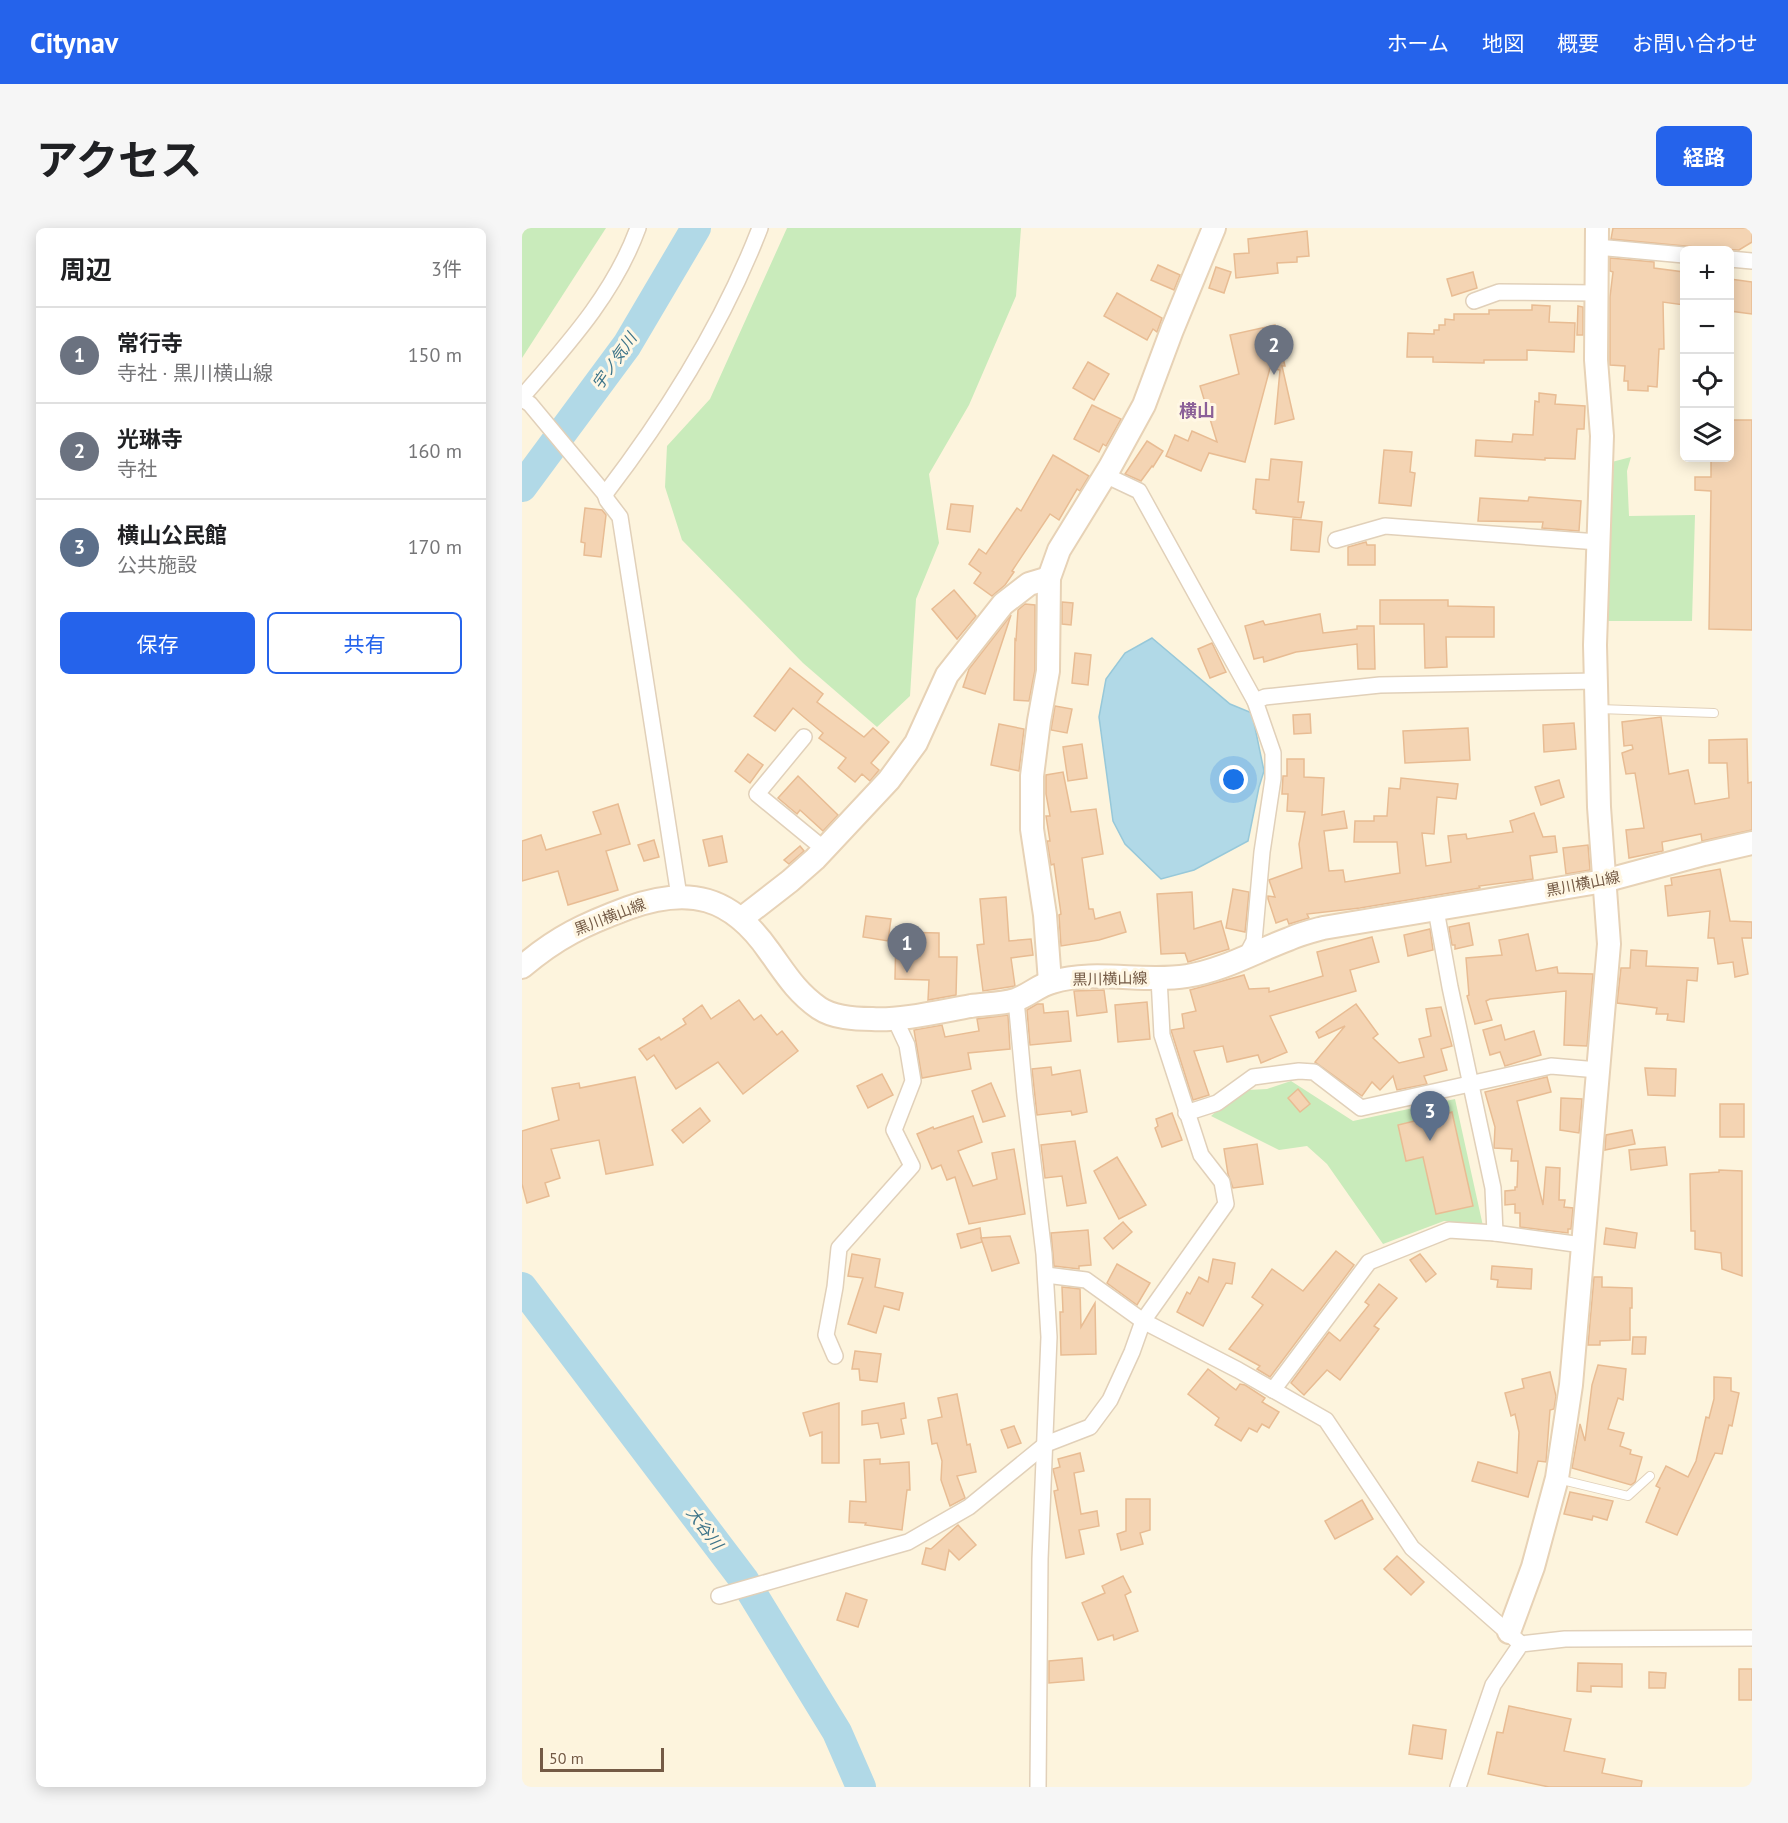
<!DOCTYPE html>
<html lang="ja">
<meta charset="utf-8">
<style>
:root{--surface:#fff;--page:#f6f6f6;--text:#202124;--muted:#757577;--line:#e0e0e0;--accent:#2563eb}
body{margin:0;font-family:"PT Sans","Noto Sans JP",sans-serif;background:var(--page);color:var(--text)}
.controls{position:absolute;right:18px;top:18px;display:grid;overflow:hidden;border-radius:9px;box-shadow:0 3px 15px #0003}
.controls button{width:54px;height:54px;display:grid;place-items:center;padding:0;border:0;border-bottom:2px solid var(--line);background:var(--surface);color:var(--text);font:30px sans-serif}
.scale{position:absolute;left:18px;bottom:15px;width:124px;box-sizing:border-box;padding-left:6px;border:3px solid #745a45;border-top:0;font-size:16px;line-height:21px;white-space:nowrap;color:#745a45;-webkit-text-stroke:4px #fff7e4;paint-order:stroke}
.you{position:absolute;left:712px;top:552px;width:21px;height:21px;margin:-15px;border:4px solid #fff;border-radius:50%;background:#1a73e8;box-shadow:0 0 0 9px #1a73e833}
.badge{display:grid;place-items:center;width:39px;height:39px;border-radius:50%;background:var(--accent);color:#fff;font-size:20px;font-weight:700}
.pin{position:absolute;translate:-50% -50px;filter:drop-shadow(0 2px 3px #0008)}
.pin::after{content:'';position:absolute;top:32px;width:21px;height:18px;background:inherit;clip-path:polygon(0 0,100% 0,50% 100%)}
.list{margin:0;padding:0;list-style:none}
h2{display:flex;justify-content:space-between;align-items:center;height:78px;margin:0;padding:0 24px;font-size:26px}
h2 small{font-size:20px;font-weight:400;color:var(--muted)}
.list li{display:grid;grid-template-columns:39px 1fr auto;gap:18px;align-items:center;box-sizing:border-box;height:96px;padding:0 24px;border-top:2px solid var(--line)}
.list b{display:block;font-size:22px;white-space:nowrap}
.list p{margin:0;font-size:20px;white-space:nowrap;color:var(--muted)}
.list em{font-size:20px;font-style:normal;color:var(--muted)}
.actions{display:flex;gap:12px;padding:18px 24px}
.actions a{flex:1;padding:14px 0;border:2px solid var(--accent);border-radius:9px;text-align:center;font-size:21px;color:var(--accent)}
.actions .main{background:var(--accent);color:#fff}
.icon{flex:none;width:33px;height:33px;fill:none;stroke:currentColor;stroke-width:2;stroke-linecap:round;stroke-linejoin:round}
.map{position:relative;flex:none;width:1230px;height:1559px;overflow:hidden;border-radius:9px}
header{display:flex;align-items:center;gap:36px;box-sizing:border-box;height:84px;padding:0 30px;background:var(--accent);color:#fff}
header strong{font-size:28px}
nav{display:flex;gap:33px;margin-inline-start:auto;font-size:21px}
.intro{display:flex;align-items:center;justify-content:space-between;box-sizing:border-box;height:144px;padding:0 36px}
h1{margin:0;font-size:42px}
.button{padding:15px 27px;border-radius:9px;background:var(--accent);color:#fff;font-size:21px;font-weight:700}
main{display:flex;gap:36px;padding:0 36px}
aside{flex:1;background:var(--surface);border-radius:9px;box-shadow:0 3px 15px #0003}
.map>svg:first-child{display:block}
.green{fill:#c9ebbb}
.water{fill:#b1d9e7;stroke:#97c8d9;stroke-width:1.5}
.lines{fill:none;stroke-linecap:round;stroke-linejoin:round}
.river{stroke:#b1d9e7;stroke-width:30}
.building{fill:#f4d4b3;stroke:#e8bc93;stroke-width:1.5}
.lane-casing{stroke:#e1d0b9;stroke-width:10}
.street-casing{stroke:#e1d0b9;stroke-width:18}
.secondary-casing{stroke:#e7d2b6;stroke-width:26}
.lane{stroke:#fff;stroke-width:8}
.street{stroke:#fff;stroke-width:15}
.secondary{stroke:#fff;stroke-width:22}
.labels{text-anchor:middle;stroke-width:6;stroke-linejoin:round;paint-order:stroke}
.street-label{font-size:15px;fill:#745a45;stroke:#fff7e4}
.water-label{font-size:16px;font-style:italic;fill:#3d7489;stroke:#fff7e4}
.quarter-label{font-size:18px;font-weight:bold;fill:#8b6098;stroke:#fff7e4}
</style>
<header>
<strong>Citynav</strong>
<nav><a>ホーム</a><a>地図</a><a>概要</a><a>お問い合わせ</a></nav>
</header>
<div class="intro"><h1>アクセス</h1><a class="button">経路</a></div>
<main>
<aside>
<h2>周辺<small>3件</small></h2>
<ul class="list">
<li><span class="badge" style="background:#6b7280">1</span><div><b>常行寺</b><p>寺社 · 黒川横山線</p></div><em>150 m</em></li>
<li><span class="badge" style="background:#6b7280">2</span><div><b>光琳寺</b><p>寺社</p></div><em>160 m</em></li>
<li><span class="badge" style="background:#5c6f8a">3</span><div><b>横山公民館</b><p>公共施設</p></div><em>170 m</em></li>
</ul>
<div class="actions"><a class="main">保存</a><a>共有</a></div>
</aside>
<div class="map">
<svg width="1230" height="1559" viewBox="0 0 1230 1559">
<rect width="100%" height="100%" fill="#fdf4dd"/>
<!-- green -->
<g class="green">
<polygon points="0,0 84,0 0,130"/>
<polygon points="265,0 499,0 494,68 447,177 407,246 417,315 394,371 388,468 355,499 281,435 160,312 143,259 145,218 188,171"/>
<polygon points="1109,229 1105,243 1107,288 1173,287 1170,393 1086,393 1086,235"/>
<polygon points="769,853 831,893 933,871 961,998 922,993 861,1016 805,936 785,918 757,922 689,888 713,868 726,862 745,861"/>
</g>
<!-- water -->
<polygon class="water" points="630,410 708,476 730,485 742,543 737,559 726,613 672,642 639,651 603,616 591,593 577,489 584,451 603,425"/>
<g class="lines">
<!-- river -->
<g class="river">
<polyline points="0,259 105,117 174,0"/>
<polyline points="0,1059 222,1352 315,1504 339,1559"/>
</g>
</g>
<!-- building -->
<g class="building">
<polygon points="1091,0 1230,0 1230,14 1217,22 1195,21 1089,11"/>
<polygon points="785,3 787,28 775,29 775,34 755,35 756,45 714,50 712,26 727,25 726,11"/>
<polygon points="1088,30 1132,34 1132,40 1162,44 1162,77 1141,74 1142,121 1137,121 1135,159 1126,158 1126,163 1106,162 1106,153 1102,153 1103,138 1088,137 1088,69 1091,44 1088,43"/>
<polygon points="636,37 658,47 652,62 629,52"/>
<polygon points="694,39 709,44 702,65 687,60"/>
<polygon points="951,44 955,60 930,68 925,51"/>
<polygon points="1208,51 1230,54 1230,86 1208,83"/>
<polygon points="595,65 640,90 635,104 631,101 625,112 582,88"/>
<polygon points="1010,77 1028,78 1027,94 1053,95 1052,124 1005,122 1005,132 962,132 962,135 911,134 911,129 885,129 886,105 912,106 912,102 917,102 917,97 923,97 923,91 932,92 932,86 967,86 967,82 1010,82"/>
<polygon points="1056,78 1061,79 1061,107 1055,107"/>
<polygon points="753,97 763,138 760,138 772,191 753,196 758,142 748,140 723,234 687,225 679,243 644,228 653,207 666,213 670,203 695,214 678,158 717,146 708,107"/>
<polygon points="566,134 587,146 572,172 551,160"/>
<polygon points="1017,165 1034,167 1033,176 1063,178 1062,201 1055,201 1053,231 1023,230 1023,232 953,228 954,212 990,214 991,206 1011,207 1013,173 1017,174"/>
<polygon points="570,177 599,191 584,218 581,216 577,224 552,211"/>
<polygon points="1208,192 1230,192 1230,402 1187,401 1189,263 1173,262 1173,249 1189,249 1189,230 1208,230"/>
<polygon points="625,213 641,223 631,239 630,238 619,253 603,246"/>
<polygon points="862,222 890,224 888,244 893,245 889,278 857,275"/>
<polygon points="531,227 567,248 558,263 555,261 537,292 528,286 490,343 492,344 483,357 470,368 452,355 459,345 447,336 457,321 464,326 495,280 499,283"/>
<polygon points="749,231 780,234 776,274 782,274 779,290 734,285 734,282 731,281 734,251 747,252"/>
<polygon points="1007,269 1059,273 1057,303 1020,300 1021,294 956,293 958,270 1006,273"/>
<polygon points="429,276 451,278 448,304 425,301"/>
<polygon points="63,280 80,282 84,287 79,329 62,327 63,315 59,314"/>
<polygon points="771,291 800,294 797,324 769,322"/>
<polygon points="844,314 845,317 853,317 853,337 826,337 826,319"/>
<polygon points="432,362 454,388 435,411 410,381"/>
<polygon points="858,372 926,372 926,378 972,379 972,409 924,409 925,439 903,440 902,396 858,396"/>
<polygon points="540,374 551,375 549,397 540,396"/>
<polygon points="503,376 513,377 513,442 507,473 492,472 493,411 494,412 496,382"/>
<polygon points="798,386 801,405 835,401 835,398 852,398 853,441 836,441 835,416 774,424 742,434 741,429 732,431 723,398 741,393 743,397"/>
<polygon points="489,387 463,466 441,459 447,441"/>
<polygon points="690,415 704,444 688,450 676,421"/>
<polygon points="553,425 569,427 566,457 550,455"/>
<polygon points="268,440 301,466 295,474 342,509 351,500 367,514 349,535 357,542 348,553 340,546 333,554 316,540 324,530 297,510 301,505 271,480 253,503 232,488"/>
<polygon points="533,478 550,481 545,505 529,502"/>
<polygon points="788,486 789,505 772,506 771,487"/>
<polygon points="1139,489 1147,546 1166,542 1173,576 1207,570 1205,535 1187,535 1187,512 1225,511 1226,555 1230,554 1230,602 1180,613 1179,606 1140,614 1141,623 1107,630 1104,602 1122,600 1113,545 1104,546 1100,525 1111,521 1110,517 1102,518 1100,494"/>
<polygon points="1052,495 1054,521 1022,524 1021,497"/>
<polygon points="477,496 502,501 497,543 469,537"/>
<polygon points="946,500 948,532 883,535 881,503"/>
<polygon points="560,516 565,550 546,553 541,519"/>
<polygon points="226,526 241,537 228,555 213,543"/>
<polygon points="765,531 782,531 782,549 802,550 800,587 822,583 825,600 802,603 807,643 821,642 823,654 878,645 875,614 832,614 833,593 852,593 852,588 865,588 867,560 878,561 879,550 936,556 934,571 915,569 912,606 900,605 904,638 929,634 926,608 944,606 945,611 991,604 988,593 1012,585 1021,609 1033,608 1035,624 1008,628 1011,651 957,658 958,660 838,680 785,686 787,690 767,696 765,691 754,695 746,671 746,668 753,669 747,652 780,640 777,616 783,584 765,583 766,566 760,566 761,548 765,548"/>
<polygon points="541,544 549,584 574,581 581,626 560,630 567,681 571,681 573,691 598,684 604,704 577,712 539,718 537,687 539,686 532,636 529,637 525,613 528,613 524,588 528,588 524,566 524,547"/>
<polygon points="276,548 316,587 301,603 278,582 275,586 256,570"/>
<polygon points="1037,552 1042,569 1019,577 1013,559"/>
<polygon points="96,576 108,616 84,623 96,662 46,677 36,643 0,653 0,613 19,607 24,622 79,606 71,584"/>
<polygon points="200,608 205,634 187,638 181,612"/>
<polygon points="132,612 137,629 122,633 116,617"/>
<polygon points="1066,617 1068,642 1044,646 1041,620"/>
<polygon points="278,618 282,623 267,636 262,632"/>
<polygon points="1198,641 1208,693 1230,694 1230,710 1220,710 1226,746 1213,749 1211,734 1196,736 1192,710 1186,710 1188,683 1146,688 1143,658 1150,657 1149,650"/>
<polygon points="711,661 727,664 723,704 704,700"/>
<polygon points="670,664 672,701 699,693 707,721 666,734 663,725 639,726 635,666"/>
<polygon points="484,669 487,713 509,711 511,727 489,730 493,758 461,763 455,717 462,716 458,671"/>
<polygon points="344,688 369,691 366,713 341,709"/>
<polygon points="947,695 951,717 933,721 933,717 930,717 927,699"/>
<polygon points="908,701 911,722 886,728 882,707"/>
<polygon points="374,704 417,705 417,729 435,729 434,767 406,772 407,752 373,751"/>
<polygon points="1006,706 1014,743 1035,739 1036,745 1071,746 1065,818 1042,817 1044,763 968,771 964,773 970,792 953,796 945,768 947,767 944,730 980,727 977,712"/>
<polygon points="850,709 857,734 828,742 834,763 748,788 765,824 739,835 736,827 705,834 701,818 672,823 687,867 671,872 649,802 662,800 660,786 674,783 668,762 722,747 727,761 747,760 747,764 801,748 795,724"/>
<polygon points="1109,722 1125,723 1124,738 1176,740 1175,753 1165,752 1162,794 1145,792 1146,786 1134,786 1135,780 1095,775 1099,740 1108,740"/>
<polygon points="582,762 585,784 555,788 552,763"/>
<polygon points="217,772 232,792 239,787 255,807 260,803 276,823 221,866 196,834 154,861 132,827 125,832 117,821 137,809 139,812 164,796 161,791 180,777 189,791"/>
<polygon points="625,774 628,811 596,814 593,777"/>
<polygon points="515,776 521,776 522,785 546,783 549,813 508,817 505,782"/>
<polygon points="834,776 856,806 851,810 877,835 902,829 897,811 909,808 904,781 919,779 930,818 919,821 925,842 902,848 905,856 875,862 871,848 858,862 850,854 840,868 793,834 823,798 797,810 794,804"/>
<polygon points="486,787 488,821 446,825 449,841 400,850 392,802 420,797 423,809 457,803 455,791"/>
<polygon points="979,797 983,812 1012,803 1019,827 983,838 978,824 968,827 961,802"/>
<polygon points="529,839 530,847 558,842 565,884 550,887 549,883 515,887 510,841"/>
<polygon points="1123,840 1154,841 1153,868 1126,867"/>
<polygon points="360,846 371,867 346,880 335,858"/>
<polygon points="113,849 131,937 84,946 77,912 29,921 38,950 23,955 27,968 5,975 0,956 0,903 37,892 30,860 57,855 58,860"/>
<polygon points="1025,849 1029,864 995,873 1021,977 1024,939 1038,940 1037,972 1043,972 1042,979 1051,980 1049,1001 1046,1001 1046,1005 998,999 998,985 993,985 993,976 983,977 983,963 993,962 993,959 995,959 996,933 989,933 990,921 972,920 973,899 963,864"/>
<polygon points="469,855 483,888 461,894 450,863"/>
<polygon points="776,861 788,876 778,884 766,870"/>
<polygon points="1039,870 1060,871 1057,905 1038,902"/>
<polygon points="924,873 927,885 930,884 951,978 914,986 901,929 884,933 876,897 909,889 906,877"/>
<rect x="1198" y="876" width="24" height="33"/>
<polygon points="178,880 188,893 161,915 150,902"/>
<polygon points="650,885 660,912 640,919 633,900 636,898 634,891"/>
<polygon points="451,888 460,914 436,923 451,958 475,951 470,925 492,921 503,986 447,996 433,949 425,952 419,937 410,941 395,906 411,899 412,901"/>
<polygon points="1110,902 1113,916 1083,922 1084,907"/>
<polygon points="553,913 564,975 545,978 540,948 523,950 519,917"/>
<polygon points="735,916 741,956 711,960 706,946 702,921"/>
<polygon points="1143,919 1145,937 1109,942 1107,922"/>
<polygon points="595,929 624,977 597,991 572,943"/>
<polygon points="1197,942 1220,943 1220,1048 1200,1041 1199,1025 1173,1021 1173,1003 1169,1003 1168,946 1197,944"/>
<polygon points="601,994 610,1004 591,1021 582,1010"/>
<polygon points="458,1000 460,1014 439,1020 435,1006"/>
<polygon points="1084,1000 1115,1005 1113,1020 1082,1016"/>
<polygon points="566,1002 569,1037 557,1038 557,1041 532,1038 529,1005"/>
<polygon points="488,1008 497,1035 470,1043 459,1010"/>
<polygon points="814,1023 832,1037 748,1149 735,1141 738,1138 707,1121 741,1077 730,1069 750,1041 781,1063"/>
<polygon points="330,1026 358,1031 353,1059 381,1065 377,1082 362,1078 354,1105 326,1096 341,1050 326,1048"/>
<polygon points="898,1026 914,1046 904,1054 888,1032"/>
<polygon points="691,1031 713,1035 710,1056 704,1055 681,1098 655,1084 665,1064 668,1066 677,1049 686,1054"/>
<polygon points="595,1036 628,1055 615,1077 585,1055"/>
<polygon points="970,1038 1010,1041 1009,1061 975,1059 976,1052 969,1051"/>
<polygon points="1072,1049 1080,1049 1080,1059 1110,1060 1110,1080 1108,1080 1108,1112 1078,1113 1078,1117 1066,1117"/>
<polygon points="857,1056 875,1070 852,1098 857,1101 818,1152 805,1142 782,1167 769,1155 807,1104 818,1113 847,1077 843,1074"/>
<polygon points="540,1059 558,1061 559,1099 573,1075 574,1126 539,1127 538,1084 541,1084"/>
<polygon points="1111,1109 1124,1109 1123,1126 1110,1126"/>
<polygon points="333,1123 359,1126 355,1154 338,1152 337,1141 330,1141"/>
<polygon points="1076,1137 1104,1141 1101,1172 1096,1170 1086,1201 1102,1205 1098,1218 1109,1222 1108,1226 1120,1229 1113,1254 1109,1257 1050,1240 1058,1196 1063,1213 1070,1157"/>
<polygon points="686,1141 714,1162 718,1156 723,1157 743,1170 740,1174 757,1184 747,1200 740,1196 735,1204 727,1200 719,1213 693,1197 697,1190 666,1166"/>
<polygon points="1028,1144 1034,1168 1032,1181 1028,1182 1024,1234 1016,1233 1006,1269 950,1253 956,1234 995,1245 997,1204 993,1186 989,1188 983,1165 1002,1160 1000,1151"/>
<polygon points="1192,1149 1209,1150 1209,1163 1217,1165 1210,1198 1207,1197 1200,1226 1193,1225 1155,1307 1124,1294 1138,1260 1134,1258 1144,1238 1166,1249 1174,1233 1184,1189 1187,1190 1192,1171"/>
<polygon points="435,1166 445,1217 448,1216 454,1244 435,1248 443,1270 428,1278 419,1252 420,1233 415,1215 410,1216 406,1192 420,1189 416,1170"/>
<polygon points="317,1175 317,1235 300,1235 300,1204 288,1208 281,1185"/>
<polygon points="382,1175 384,1190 379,1191 382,1206 359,1210 356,1195 340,1197 340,1183"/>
<polygon points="492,1198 499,1215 486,1220 479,1202"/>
<polygon points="558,1225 562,1243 552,1245 559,1286 575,1283 577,1298 557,1302 562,1326 544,1330 532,1263 536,1262 531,1241 538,1239 536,1231"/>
<polygon points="358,1231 358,1236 387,1234 388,1262 385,1262 380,1302 343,1297 344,1295 327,1294 328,1273 344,1274 342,1232"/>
<polygon points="1048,1264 1091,1273 1085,1292 1071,1288 1070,1292 1042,1286"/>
<polygon points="604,1271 628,1271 628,1302 618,1305 621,1316 599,1322 595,1306 604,1303"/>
<polygon points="840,1272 851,1291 813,1311 803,1293"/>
<polygon points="436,1297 454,1317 437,1332 427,1322 423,1342 400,1336 404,1320 409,1321"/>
<polygon points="875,1328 902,1354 889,1367 862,1341"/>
<polygon points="601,1348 609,1364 603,1367 616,1403 592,1412 591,1407 576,1412 560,1375 583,1365 580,1358"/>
<polygon points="324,1365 345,1372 336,1399 315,1392"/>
<polygon points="560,1430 562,1452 527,1455 527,1433"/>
<polygon points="1056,1435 1100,1436 1100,1459 1069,1458 1069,1464 1055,1463"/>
<rect x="1217" y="1441" width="13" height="31"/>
<polygon points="1127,1444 1144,1445 1143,1460 1127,1460"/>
<polygon points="987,1478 1049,1491 1042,1523 1083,1531 1080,1545 1120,1553 1119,1559 1027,1559 966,1546 975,1504 981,1505"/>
<polygon points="891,1497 924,1502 920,1531 887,1526"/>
</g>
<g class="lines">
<!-- lane casing -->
<g class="lane-casing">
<g id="lane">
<polyline points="1077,481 1192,485"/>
<polyline points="1036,1251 1106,1268 1128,1248"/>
</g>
</g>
<!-- street casing -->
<g class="street-casing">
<g id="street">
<polyline points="1075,19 1162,27"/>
<polyline points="1208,31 1230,33"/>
<polyline points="952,73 977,64 1074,65"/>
<path d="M0,169C45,117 92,66 116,0"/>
<polyline points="0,171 8,176 83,266 85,272 98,289 157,668"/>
<polyline points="583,247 617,263 733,473 751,525 751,551 740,624 732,713 722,732"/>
<path d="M83,266C145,185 201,96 238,0"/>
<polyline points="814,312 863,298 1076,314"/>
<polyline points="733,473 743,469 858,457 1075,453"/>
<polyline points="282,509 235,566 302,621"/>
<polyline points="914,682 928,759 971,960 973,1005"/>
<polyline points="494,772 503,868 522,1026 527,1109 518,1331 516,1559"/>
<polyline points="664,885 695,875 731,849 777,843 792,844 839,880 1029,838 1076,842"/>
<polyline points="524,1047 564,1052 621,1093 704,976 700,954 679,927 640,807 637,750"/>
<polyline points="313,1128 304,1107 313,1059 317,1020 390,938 372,902 391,853 385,817 372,789"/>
<polyline points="751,1162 847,1034 927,1002 973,1005 1060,1017"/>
<polyline points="197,1368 386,1314 447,1279 524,1216 568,1199 588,1172 610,1124 621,1093 716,1142 804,1192 890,1320 999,1416"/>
<polyline points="936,1559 971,1457 999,1416 1043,1411 1230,1410"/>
</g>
</g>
<!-- secondary casing -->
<g class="secondary-casing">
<g id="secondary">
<polyline points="219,691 268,653 293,631 367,552 394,515 425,447 481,376 507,356 527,350"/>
<path d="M0,739C35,709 63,696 106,680C167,658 209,668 247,723C263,745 274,764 297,780C312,790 333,791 350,791C378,793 420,783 449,778C463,776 479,776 493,772C506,768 517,757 530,754C573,741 621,755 665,748C702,742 732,724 767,711C778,706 790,703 801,700L1082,653L1182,626L1230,615"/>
<polyline points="528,754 523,687 510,601 510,548 517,493 526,443 527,350 537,322 588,239 622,177 650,102 692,0"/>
<polyline points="987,1404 1011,1339 1035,1250 1049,1157 1087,716 1077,579 1073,417 1080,208 1074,132 1075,0"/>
</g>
</g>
<!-- lane -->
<use href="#lane" class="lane"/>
<!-- street -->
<use href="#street" class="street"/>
<!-- secondary -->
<use href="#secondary" class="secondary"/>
</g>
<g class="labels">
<!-- street labels -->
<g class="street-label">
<text transform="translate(1061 656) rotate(-11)" y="5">黒川横山線</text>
<text transform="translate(88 689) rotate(-21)" y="5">黒川横山線</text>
<text transform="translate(588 751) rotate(-1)" y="5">黒川横山線</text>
</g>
<!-- water labels -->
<g class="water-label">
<text transform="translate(92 133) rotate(-55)" y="6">宇ノ気川</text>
<text transform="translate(183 1300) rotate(53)" y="6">大谷川</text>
</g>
<!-- quarter labels -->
<g class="quarter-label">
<text x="675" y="189">横山</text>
</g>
</g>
</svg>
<div class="controls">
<button>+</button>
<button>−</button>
<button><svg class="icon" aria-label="locate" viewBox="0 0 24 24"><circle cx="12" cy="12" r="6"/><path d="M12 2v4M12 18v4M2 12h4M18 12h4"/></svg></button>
<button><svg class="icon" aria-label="layers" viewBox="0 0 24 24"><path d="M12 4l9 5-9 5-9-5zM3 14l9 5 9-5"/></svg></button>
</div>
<div class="scale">50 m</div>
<div class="you"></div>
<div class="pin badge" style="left:385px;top:745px;background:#6b7280">1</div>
<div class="pin badge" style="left:752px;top:147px;background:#6b7280">2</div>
<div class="pin badge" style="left:908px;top:913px;background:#5c6f8a">3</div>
</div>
</main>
